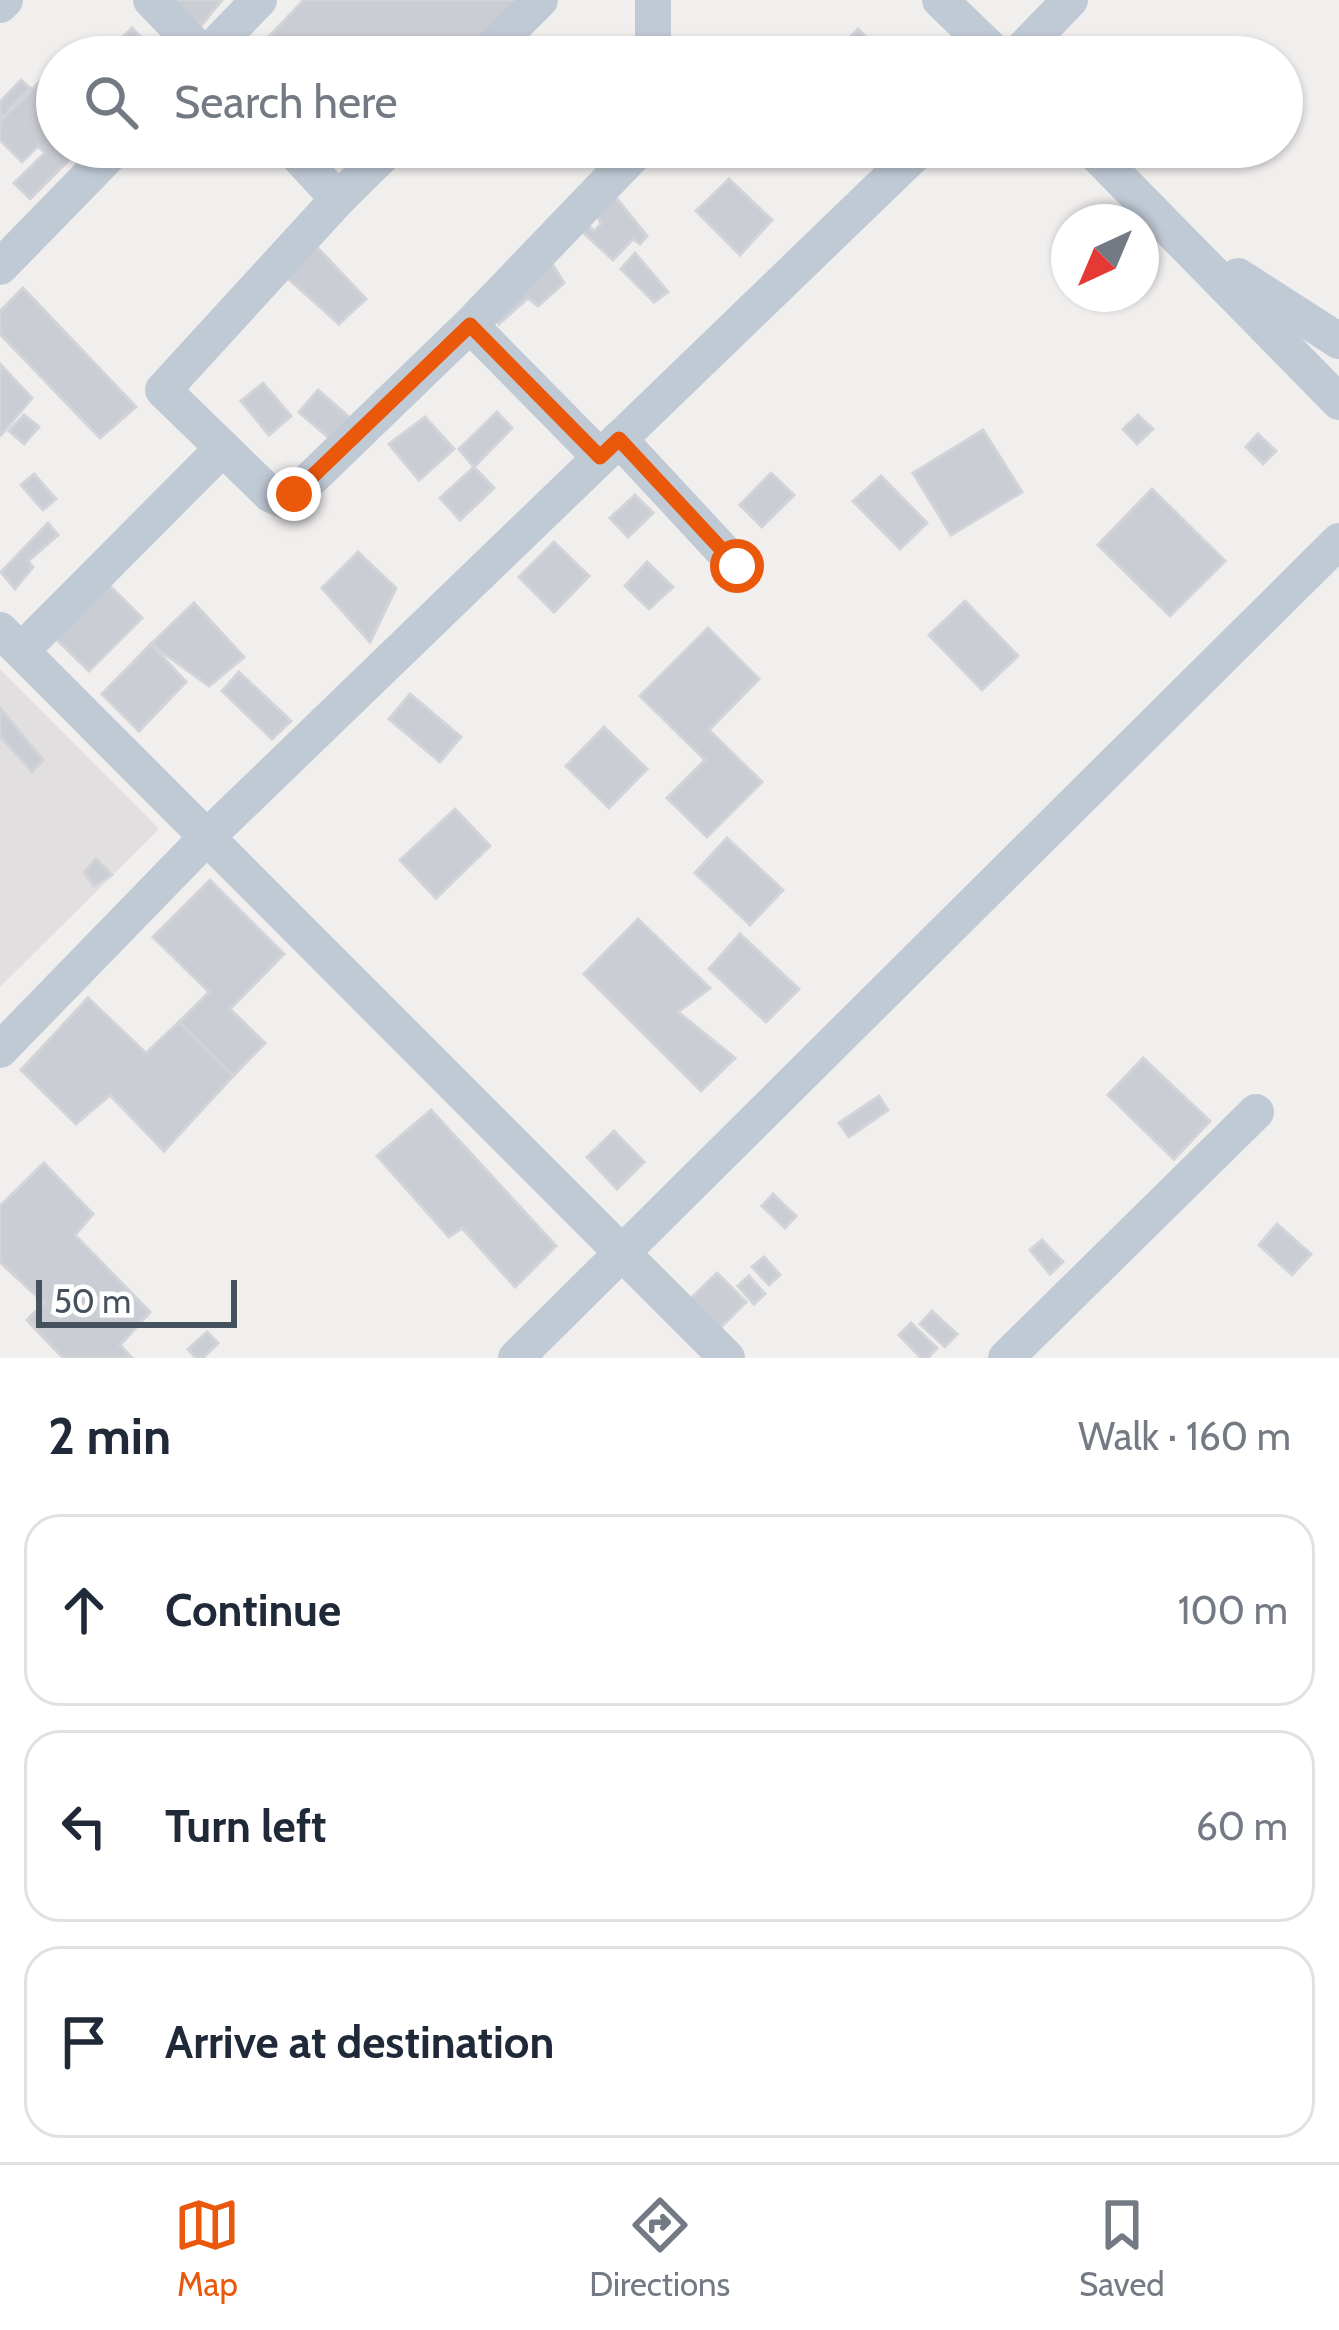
<!DOCTYPE html>
<meta charset="utf-8">
<style>
:root{--surface:#fff;--page:#f2f2f3;--text:#1f2937;--muted:#747a83;--line:#e0e1e3;--accent:#ea580c}
body{margin:0;font-family:Cabin,sans-serif;background:var(--page);color:var(--text)}
.compass{position:absolute;left:1051px;top:204px;width:108px;height:108px;border-radius:50%;background:var(--surface);box-shadow:0 3px 9px #0004;rotate:224deg}
.scale{position:absolute;left:36px;bottom:30px;width:201px;box-sizing:border-box;padding-left:12px;border:6px solid #45515d;border-top:0;font-size:33px;line-height:42px;white-space:nowrap;color:#45515d;-webkit-text-stroke:9px #fff;paint-order:stroke}
.stop{position:absolute;width:36px;height:36px;margin:-27px;border:9px solid #ea580c;border-radius:50%;background:#fff}
.stop.end{background:#ea580c;border-color:#fff;box-shadow:0 3px 12px #0008}
.list{margin:0;padding:0;list-style:none}
h2{display:flex;justify-content:space-between;align-items:center;height:156px;margin:0;padding:0 48px;font-size:51px}
h2 small{font-size:39px;font-weight:400;color:var(--muted)}
.list li{display:grid;grid-template-columns:78px 1fr auto;gap:36px;align-items:center;box-sizing:border-box;height:192px;margin:0 24px 24px;padding:0 24px;border:3px solid var(--line);border-radius:36px}
.list b{display:block;font-size:45px;white-space:nowrap}
.list em{font-size:39px;font-style:normal;color:var(--muted)}
.icon{flex:none;width:66px;height:66px;fill:none;stroke:currentColor;stroke-width:2;stroke-linecap:round;stroke-linejoin:round}
.map{position:relative;flex:none;width:1339px;height:1358px;overflow:hidden}
.search{position:absolute;background:var(--surface);box-shadow:0 3px 9px #0004;left:36px;right:36px;top:36px;height:132px;display:flex;align-items:center;gap:30px;box-sizing:border-box;padding:0 42px;border-radius:66px;color:var(--muted);font-size:45px}
.sheet{height:804px;background:var(--surface)}
nav{display:flex;justify-content:space-around;align-items:center;box-sizing:border-box;height:168px;border-top:3px solid var(--line);background:var(--surface);font-size:33px;color:var(--muted)}
nav a{display:grid;justify-items:center;gap:6px}
nav .on{color:var(--accent)}
.map>svg:first-child{display:block}
.education{fill:#e2dfe0}
.building{fill:#cacdd3;stroke:#d2d4da;stroke-width:3}
.lines{fill:none;stroke-linecap:round;stroke-linejoin:round}
.minor{stroke:#c0cad5;stroke-width:36}
.route{stroke:#ea580c;stroke-width:15}
</style>
<div class="map">
<svg width="1339" height="1358" viewBox="0 0 1339 1358">
<rect width="100%" height="100%" fill="#f1eeee"/>
<!-- education -->
<polygon class="education" points="0,669 159,829 0,987"/>
<!-- building -->
<g class="building">
<polygon points="169,0 222,0 201,26"/>
<polygon points="304,0 518,0 463,57 249,57"/>
<polygon points="132,28 160,57 103,57"/>
<polygon points="858,29 887,57 830,57"/>
<polygon points="57,65 57,147 82,147 30,199 14,183 45,153 38,146 22,162 0,140 0,121"/>
<polygon points="21,80 30,88 0,120 0,102"/>
<polygon points="324,147 376,147 351,173"/>
<polygon points="729,179 772,220 740,255 696,211"/>
<polygon points="613,194 647,236 640,244 633,239 613,260 576,226 583,220 594,231 601,224 595,210"/>
<polygon points="314,244 366,299 339,324 285,276"/>
<polygon points="635,253 668,292 654,302 621,269"/>
<polygon points="548,257 564,283 538,306 528,298 499,324 486,310"/>
<polygon points="23,288 136,407 100,438 0,334 0,311"/>
<polygon points="0,364 32,398 1,435 0,434"/>
<polygon points="263,383 291,416 269,435 241,401"/>
<polygon points="318,390 349,417 330,439 299,412"/>
<polygon points="497,412 512,428 474,467 459,449"/>
<polygon points="24,415 39,427 24,444 9,431"/>
<polygon points="1138,415 1153,429 1137,444 1123,429"/>
<polygon points="425,417 454,449 419,480 389,444"/>
<polygon points="983,430 1022,492 951,535 913,473"/>
<polygon points="1258,434 1276,451 1263,464 1246,447"/>
<polygon points="474,467 494,488 460,520 440,498"/>
<polygon points="771,473 794,495 762,527 740,505"/>
<polygon points="34,474 56,499 43,510 21,485"/>
<polygon points="881,476 927,523 900,549 853,501"/>
<polygon points="1152,489 1225,561 1170,616 1098,545"/>
<polygon points="635,495 653,513 628,537 610,518"/>
<polygon points="48,523 58,535 28,561 33,567 15,589 1,572"/>
<polygon points="554,542 589,576 554,612 519,577"/>
<polygon points="358,552 396,588 370,642 322,588"/>
<polygon points="647,562 673,587 649,609 625,586"/>
<polygon points="108,584 142,618 89,671 54,637"/>
<polygon points="965,601 1018,656 982,690 929,635"/>
<polygon points="194,603 244,657 209,686 151,644"/>
<polygon points="708,628 759,679 709,730 762,782 707,837 667,798 705,760 640,696"/>
<polygon points="151,644 186,682 139,731 102,694"/>
<polygon points="239,672 291,721 272,739 222,691"/>
<polygon points="410,694 461,737 440,762 389,719"/>
<polygon points="0,708 43,760 32,772 0,736"/>
<polygon points="604,727 647,769 609,808 566,766"/>
<polygon points="455,809 490,846 436,898 400,860"/>
<polygon points="727,838 783,890 750,925 695,873"/>
<polygon points="96,859 112,875 94,886 84,872"/>
<polygon points="210,880 284,954 230,1009 265,1043 233,1076 179,1022 209,992 153,937"/>
<polygon points="638,919 710,988 678,1012 735,1058 701,1091 584,974"/>
<polygon points="740,934 799,989 766,1022 709,969"/>
<polygon points="88,998 146,1053 179,1022 233,1076 164,1151 110,1095 76,1124 21,1070"/>
<polygon points="1143,1058 1210,1121 1174,1159 1108,1095"/>
<polygon points="879,1096 888,1110 849,1137 839,1123"/>
<polygon points="431,1110 556,1246 515,1287 462,1228 449,1237 377,1156"/>
<polygon points="614,1131 644,1162 617,1189 587,1157"/>
<polygon points="44,1163 93,1214 75,1235 150,1312 120,1345 132,1358 63,1358 27,1320 44,1303 0,1262 0,1206"/>
<polygon points="773,1194 796,1216 785,1228 762,1206"/>
<polygon points="1277,1224 1311,1254 1292,1275 1259,1245"/>
<polygon points="1042,1240 1063,1262 1050,1274 1030,1250"/>
<polygon points="764,1257 780,1275 769,1285 752,1267"/>
<polygon points="717,1273 746,1302 710,1338 681,1308"/>
<polygon points="749,1276 765,1294 754,1304 738,1286"/>
<polygon points="932,1311 957,1334 945,1347 920,1324"/>
<polygon points="911,1323 937,1348 928,1358 921,1358 899,1335"/>
<polygon points="207,1332 218,1343 203,1358 196,1358 188,1349"/>
</g>
<g class="lines">
<!-- minor -->
<g class="minor">
<polyline points="151,0 206,57"/>
<polyline points="653,0 653,57"/>
<polyline points="940,0 999,57"/>
<polyline points="0,5 5,0"/>
<polyline points="204,57 259,0"/>
<polyline points="483,57 540,0"/>
<polyline points="1015,57 1070,0"/>
<polyline points="290,147 338,199 391,147"/>
<polyline points="1089,147 1339,402"/>
<polyline points="338,199 163,390 271,495 283,500 294,495 470,325 641,147"/>
<polyline points="0,267 117,147"/>
<polyline points="1238,276 1339,341"/>
<polyline points="470,325 600,457"/>
<polyline points="619,439 737,566"/>
<polyline points="0,630 727,1358"/>
<polyline points="21,651 223,448"/>
<polyline points="0,1050 207,837 922,147"/>
<polyline points="516,1358 1339,541"/>
<polyline points="1006,1358 1256,1112"/>
</g>
</g>
<g class="lines">
<!-- route -->
<polyline class="route" points="294,494 470,325 600,457 619,439 737,566"/>
</g>
</svg>
<svg class="compass" viewBox="-18 -18 36 36"><path d="M0-13l5 13h-10z" fill="#e53935"/><path d="M0 13l5-13h-10z" fill="#747a83"/></svg>
<div class="scale">50 m</div>
<div class="stop" style="left:737px;top:566px"></div>
<div class="stop end" style="left:294px;top:494px"></div>
<div class="search"><svg class="icon" aria-label="search" viewBox="0 0 24 24"><circle cx="10" cy="10" r="6"/><path d="M15 15l6 6"/></svg>Search here</div>
</div>
<section class="sheet">
<h2>2 min<small>Walk · 160 m</small></h2>
<ul class="list">
<li><svg class="icon" aria-label="ahead" viewBox="0 0 24 24"><path d="M12 20V5M6 11l6-6 6 6"/></svg><div><b>Continue</b></div><em>100 m</em></li>
<li><svg class="icon" aria-label="left" viewBox="0 0 24 24"><path d="M17 20v-9H6M10 6l-5 5 5 5"/></svg><div><b>Turn left</b></div><em>60 m</em></li>
<li><svg class="icon" aria-label="arrive" viewBox="0 0 24 24"><path d="M6 21V4h12l-3 4 3 4H6"/></svg><div><b>Arrive at destination</b></div></li>
</ul>
</section>
<nav>
<a class="on"><svg class="icon" aria-label="map" viewBox="0 0 24 24"><path d="M3 6l6-2 6 2 6-2v14l-6 2-6-2-6 2zM9 4v14M15 6v14"/></svg>Map</a>
<a><svg class="icon" aria-label="directions" viewBox="0 0 24 24"><path d="M12 3l9 9-9 9-9-9zM9 14v-3h6M13 9l2 2-2 2"/></svg>Directions</a>
<a><svg class="icon" aria-label="saved" viewBox="0 0 24 24"><path d="M7 4h10v16l-5-4-5 4z"/></svg>Saved</a>
</nav>
